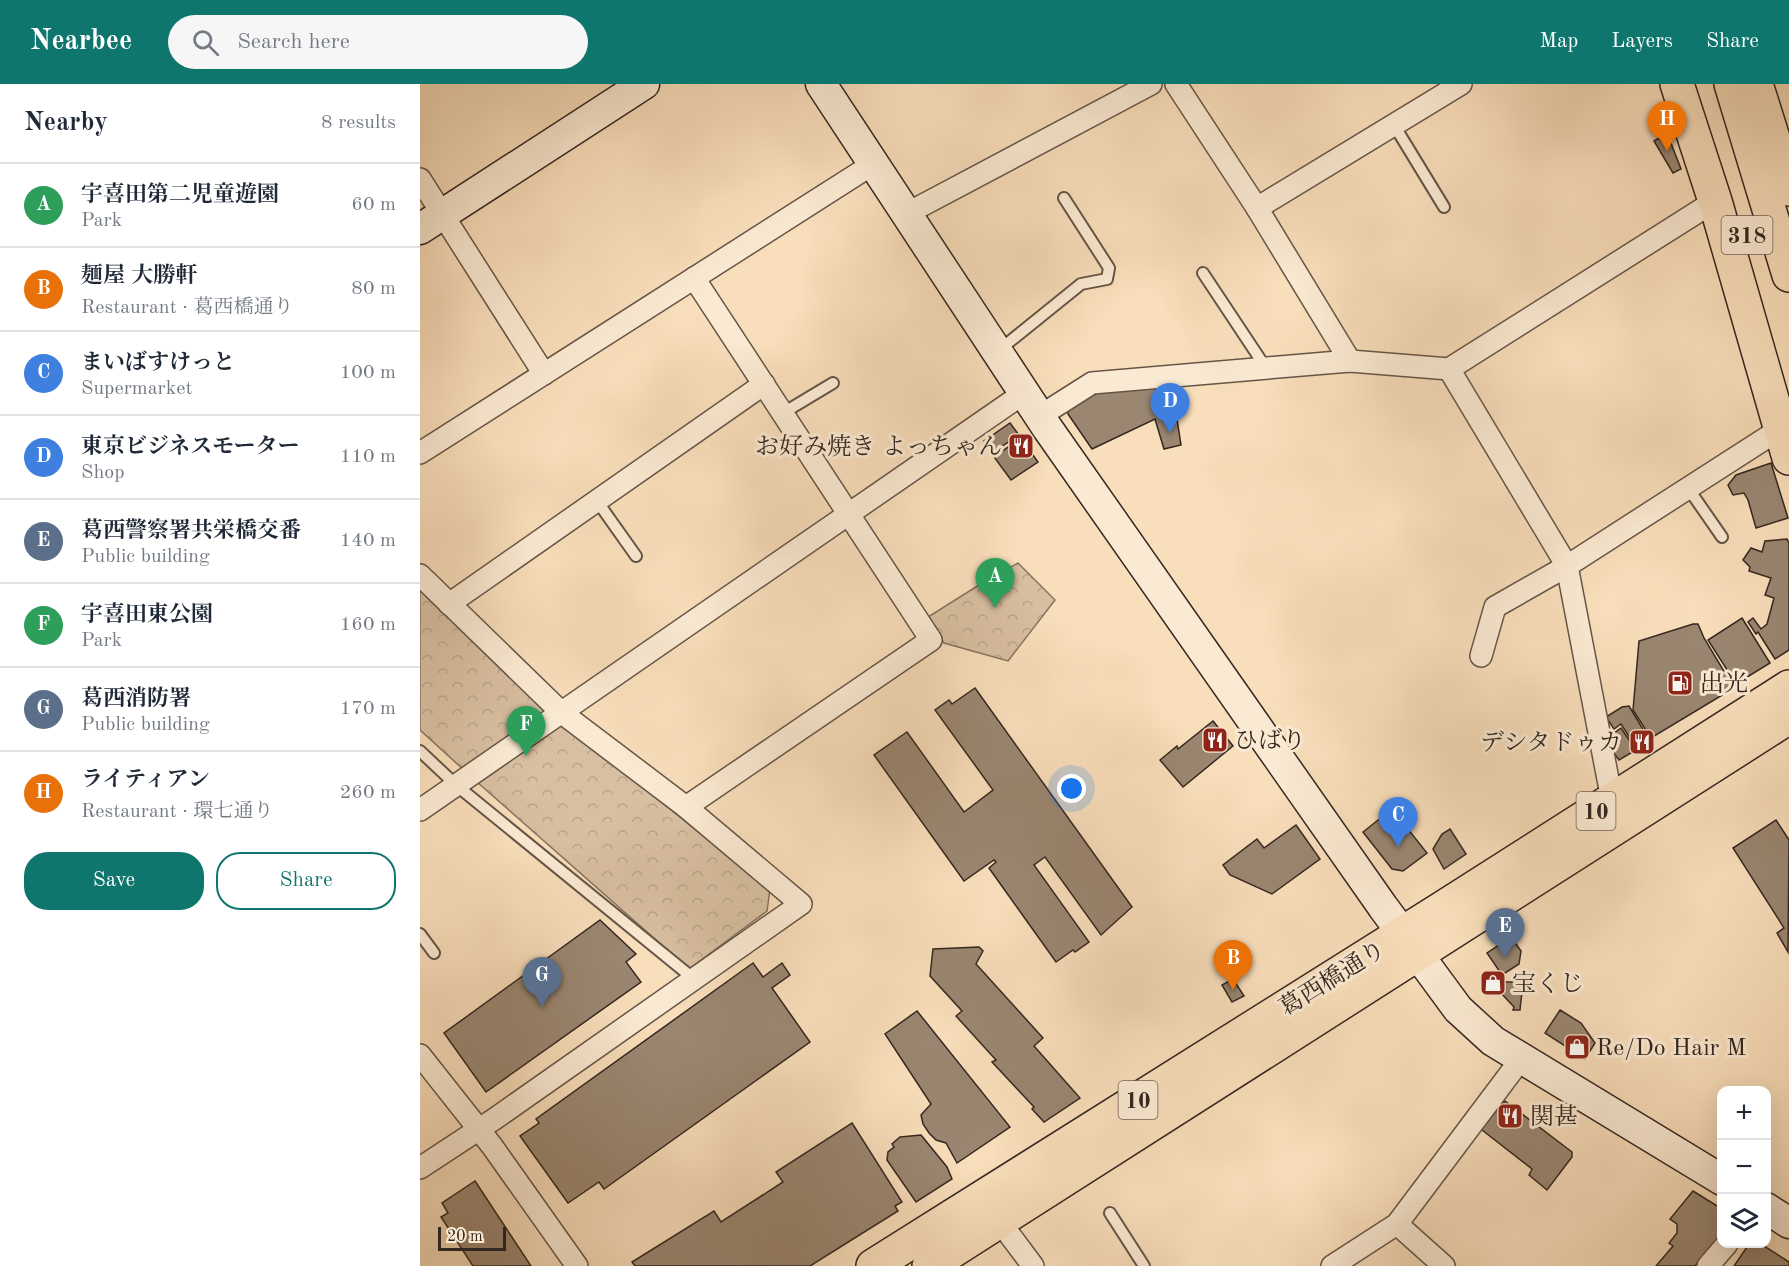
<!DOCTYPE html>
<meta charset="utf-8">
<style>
:root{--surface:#fff;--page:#f6f6f7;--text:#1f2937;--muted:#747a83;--line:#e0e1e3;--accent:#0f766e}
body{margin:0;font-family:"Old Standard TT","Noto Serif JP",serif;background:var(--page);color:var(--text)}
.controls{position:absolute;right:18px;bottom:18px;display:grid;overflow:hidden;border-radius:12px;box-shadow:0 6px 24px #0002}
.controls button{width:54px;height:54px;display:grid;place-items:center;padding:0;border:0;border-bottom:2px solid var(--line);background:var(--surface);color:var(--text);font:30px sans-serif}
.scale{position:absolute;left:18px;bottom:15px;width:68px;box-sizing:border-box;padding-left:6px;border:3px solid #342720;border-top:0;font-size:16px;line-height:21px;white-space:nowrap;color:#342720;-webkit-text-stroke:4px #fbead3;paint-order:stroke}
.you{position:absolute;left:652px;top:705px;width:21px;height:21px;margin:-15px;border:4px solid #fff;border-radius:50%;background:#1a73e8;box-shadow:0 0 0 9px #1a73e833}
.badge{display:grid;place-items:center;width:39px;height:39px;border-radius:50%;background:var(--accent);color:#fff;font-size:20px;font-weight:700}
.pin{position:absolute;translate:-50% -50px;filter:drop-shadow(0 2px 3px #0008)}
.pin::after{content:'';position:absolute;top:32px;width:21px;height:18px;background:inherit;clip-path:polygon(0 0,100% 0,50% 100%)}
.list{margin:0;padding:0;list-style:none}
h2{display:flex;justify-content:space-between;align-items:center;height:78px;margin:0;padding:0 24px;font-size:26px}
h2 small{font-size:20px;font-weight:400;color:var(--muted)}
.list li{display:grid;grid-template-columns:39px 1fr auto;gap:18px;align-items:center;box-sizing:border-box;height:84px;padding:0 24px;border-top:2px solid var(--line)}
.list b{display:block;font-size:22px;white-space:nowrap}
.list p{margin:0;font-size:20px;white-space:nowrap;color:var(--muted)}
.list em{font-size:20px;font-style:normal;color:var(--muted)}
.actions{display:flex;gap:12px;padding:18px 24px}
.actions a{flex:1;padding:14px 0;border:2px solid var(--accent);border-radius:24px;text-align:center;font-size:21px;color:var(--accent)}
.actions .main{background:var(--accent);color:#fff}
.icon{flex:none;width:33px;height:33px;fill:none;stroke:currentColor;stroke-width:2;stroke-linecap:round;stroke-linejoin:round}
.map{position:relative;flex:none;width:1369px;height:1182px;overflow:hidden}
header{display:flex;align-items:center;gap:36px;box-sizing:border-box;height:84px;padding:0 30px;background:var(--accent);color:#fff}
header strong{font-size:28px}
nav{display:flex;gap:33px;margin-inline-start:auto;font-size:21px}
.search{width:420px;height:54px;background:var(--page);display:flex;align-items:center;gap:15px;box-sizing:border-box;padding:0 21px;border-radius:33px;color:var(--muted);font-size:22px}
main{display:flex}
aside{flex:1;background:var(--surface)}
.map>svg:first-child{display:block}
.park{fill:url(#park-crowns);stroke:#867360;stroke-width:1.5}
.building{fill:#9a8671;stroke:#342720;stroke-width:1.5}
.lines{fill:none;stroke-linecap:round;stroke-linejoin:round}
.lane-casing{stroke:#655547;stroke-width:14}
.street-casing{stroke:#655547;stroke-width:24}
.secondary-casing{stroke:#342720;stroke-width:33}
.primary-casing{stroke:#342720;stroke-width:36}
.lane{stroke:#fbead3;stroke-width:10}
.street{stroke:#fbead3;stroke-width:21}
.secondary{stroke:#fbead3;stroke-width:30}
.primary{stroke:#f9debb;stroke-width:33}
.labels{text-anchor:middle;stroke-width:6;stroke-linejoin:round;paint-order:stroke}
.shield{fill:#fbead3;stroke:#706256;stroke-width:1.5}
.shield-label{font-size:22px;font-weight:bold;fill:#342720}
.poi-label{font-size:24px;fill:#342720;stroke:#fbead3;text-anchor:start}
.street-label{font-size:24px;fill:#342720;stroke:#fbead3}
</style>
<header>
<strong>Nearbee</strong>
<div class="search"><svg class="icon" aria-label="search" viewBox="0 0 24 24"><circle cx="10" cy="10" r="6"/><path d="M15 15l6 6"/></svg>Search here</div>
<nav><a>Map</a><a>Layers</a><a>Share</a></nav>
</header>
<main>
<aside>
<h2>Nearby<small>8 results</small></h2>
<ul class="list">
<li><span class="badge" style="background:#2e9e5b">A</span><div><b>宇喜田第二児童遊園</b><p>Park</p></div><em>60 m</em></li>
<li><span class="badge" style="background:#e8710a">B</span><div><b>麺屋 大勝軒</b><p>Restaurant · 葛西橋通り</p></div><em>80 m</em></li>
<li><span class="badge" style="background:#3f7fe0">C</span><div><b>まいばすけっと</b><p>Supermarket</p></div><em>100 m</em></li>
<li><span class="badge" style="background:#3f7fe0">D</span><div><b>東京ビジネスモーター</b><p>Shop</p></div><em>110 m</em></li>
<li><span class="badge" style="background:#5c6f8a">E</span><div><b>葛西警察署共栄橋交番</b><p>Public building</p></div><em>140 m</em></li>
<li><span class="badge" style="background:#2e9e5b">F</span><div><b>宇喜田東公園</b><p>Park</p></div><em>160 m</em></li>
<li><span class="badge" style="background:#5c6f8a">G</span><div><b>葛西消防署</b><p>Public building</p></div><em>170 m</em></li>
<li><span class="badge" style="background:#e8710a">H</span><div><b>ライティアン</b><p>Restaurant · 環七通り</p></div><em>260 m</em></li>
</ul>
<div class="actions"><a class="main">Save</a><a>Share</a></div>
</aside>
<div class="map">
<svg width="1369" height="1182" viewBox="0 0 1369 1182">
<defs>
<pattern id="park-crowns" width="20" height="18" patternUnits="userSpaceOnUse" patternTransform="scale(1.5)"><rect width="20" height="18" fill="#d8bfa1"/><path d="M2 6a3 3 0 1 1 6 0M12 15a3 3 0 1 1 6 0" fill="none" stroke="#baa48a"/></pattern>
</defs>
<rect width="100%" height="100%" fill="#f9debb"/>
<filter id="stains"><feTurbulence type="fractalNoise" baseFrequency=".00333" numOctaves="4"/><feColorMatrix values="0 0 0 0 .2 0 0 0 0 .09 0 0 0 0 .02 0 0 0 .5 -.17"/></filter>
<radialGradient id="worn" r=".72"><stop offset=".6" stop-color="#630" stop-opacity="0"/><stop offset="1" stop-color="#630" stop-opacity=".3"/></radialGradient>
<!-- park -->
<g class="park">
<polygon points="598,479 635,516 588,577 524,559 508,533 567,496"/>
<polygon points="0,505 130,629 350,805 347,827 269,885 57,698 0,646"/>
</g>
<!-- building -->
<g class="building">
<polygon points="1247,49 1261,85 1253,89 1234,57"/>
<polygon points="751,297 761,361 744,365 735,335 672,365 648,330 648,324 678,305"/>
<polygon points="590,339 599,351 572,369 564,357"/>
<polygon points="601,354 618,378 591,396 574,373"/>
<polygon points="1351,379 1368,434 1336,444 1328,416 1324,409 1313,411 1308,401 1316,391"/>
<polygon points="1367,455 1369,459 1369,566 1355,575 1338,548 1336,550 1328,538 1333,534 1341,545 1347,540 1354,514 1345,511 1351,494 1329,487 1330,483 1323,476 1331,464 1342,468 1345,457"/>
<polygon points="1322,534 1350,579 1316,600 1288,556"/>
<polygon points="1273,540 1278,540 1284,554 1314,604 1231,654 1213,626 1219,557"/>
<polygon points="555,604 712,823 681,851 625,773 614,781 669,858 655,868 653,866 636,878 569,784 576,778 574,776 544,797 454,671 487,648 544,728 573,706 515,626 529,616 532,620"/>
<polygon points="1209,622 1230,657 1217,665 1201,640 1194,645 1186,633 1202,623"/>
<polygon points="793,637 813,662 763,703 740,676 757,662 758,665"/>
<polygon points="1201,644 1216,666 1199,676 1193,668 1191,651"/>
<polygon points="972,725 1007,769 983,787 972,785 943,748"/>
<polygon points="1356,736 1369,756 1368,868 1357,849 1364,844 1313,764"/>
<polygon points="876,741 900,775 852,810 810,791 803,781 837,755 844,764"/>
<polygon points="1030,745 1046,770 1024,785 1013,765 1022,750"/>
<polygon points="180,836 216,870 206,878 221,898 66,1008 24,949"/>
<polygon points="1091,853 1101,867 1099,880 1082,891 1067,869"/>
<polygon points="559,863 563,867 556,880 623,954 614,962 660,1014 624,1038 612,1025 614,1023 572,978 576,976 536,932 542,927 510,892 513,865"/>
<polygon points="333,879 343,893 362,879 370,891 352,904 390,958 184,1105 179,1098 148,1119 100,1052 119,1039 116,1035"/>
<polygon points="1071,894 1080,895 1078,904 1076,906 1067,897"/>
<polygon points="813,895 824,912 812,918 802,901"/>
<polygon points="1082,898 1103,898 1100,926 1093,926 1094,923 1080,908"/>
<polygon points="1140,926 1161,939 1175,959 1165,975 1125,949"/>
<polygon points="497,927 590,1043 537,1079 526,1059 516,1056 509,1049 503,1040 501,1031 511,1020 465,950"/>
<polygon points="1085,1017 1152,1068 1152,1073 1127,1106 1109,1091 1112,1085 1062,1046 1063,1042"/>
<polygon points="432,1039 482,1118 475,1122 478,1127 390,1182 215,1182 212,1178 294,1127 301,1138 363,1098 356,1088"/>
<polygon points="501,1051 527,1083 532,1095 496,1118 467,1076 468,1068 474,1063 472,1060 480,1053"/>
<polygon points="55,1097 111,1182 53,1182 21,1133 28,1129 22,1119"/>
<polygon points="1273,1107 1302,1125 1302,1150 1275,1182 1236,1182 1253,1162 1249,1159 1257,1149 1257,1140 1250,1135"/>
<polygon points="1329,1160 1341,1160 1369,1178 1369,1182 1314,1182"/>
</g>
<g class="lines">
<!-- lane casing -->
<g class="lane-casing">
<g id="lane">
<polyline points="974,41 1024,123"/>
<polyline points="783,189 846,284"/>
<polyline points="578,267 661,200 687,195 689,184 644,114"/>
<polyline points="363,329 413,299"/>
<polyline points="1268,404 1302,453"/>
<polyline points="177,417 216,472"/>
<polyline points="0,667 36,701 274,895"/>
<polyline points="0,850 14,869"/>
<polyline points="690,1129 724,1182"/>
</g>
</g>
<!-- street casing -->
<g class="street-casing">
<g id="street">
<polyline points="756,0 837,124 930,277"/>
<polyline points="0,95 124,290"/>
<polyline points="837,124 1041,0"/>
<polyline points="486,130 731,0"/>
<polyline points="1029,285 1147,482 1192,716"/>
<polyline points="620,332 672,299 930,277 1029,285 1295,117"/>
<polyline points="0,369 453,80"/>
<polyline points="0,491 142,629 266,723 381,820 73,1036 0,1084"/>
<polyline points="29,520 344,300"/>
<polyline points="1061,572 1075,523 1147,482 1360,345"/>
<polyline points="266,723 511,556 274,194"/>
<polyline points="0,726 604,309"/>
<polyline points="0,971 72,1062 157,1182"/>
<polyline points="580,1138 613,1182"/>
<polyline points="977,1140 1024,1182"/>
<polyline points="912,1182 977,1140 1101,975"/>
<polyline points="1288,1182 1307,1160"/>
</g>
</g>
<!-- secondary casing -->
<g class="secondary-casing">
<g id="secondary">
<polyline points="401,0 628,345 963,823 1038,925 1073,957 1302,1096"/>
<polyline points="0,145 224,0"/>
<polyline points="1346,1124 1369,1139"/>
</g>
</g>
<!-- primary casing -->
<g class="primary-casing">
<g id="primary">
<polyline points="1257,0 1295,117 1369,374"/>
<polyline points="1311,0 1369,191"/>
<polyline points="1336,0 1369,105"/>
<polyline points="453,1182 1021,825 1369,603"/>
<polyline points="509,1182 1369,633"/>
</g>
</g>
<!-- lane -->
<use href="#lane" class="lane"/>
<!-- street -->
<use href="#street" class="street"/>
<!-- secondary -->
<use href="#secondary" class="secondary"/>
<!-- primary -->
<use href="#primary" class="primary"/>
</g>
<!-- icons -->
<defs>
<g id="restaurant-square" transform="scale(1.35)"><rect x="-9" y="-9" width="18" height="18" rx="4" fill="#8f2418" stroke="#fbead3"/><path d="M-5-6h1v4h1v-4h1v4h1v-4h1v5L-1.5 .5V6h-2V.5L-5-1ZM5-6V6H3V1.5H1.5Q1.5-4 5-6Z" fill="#fff"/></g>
<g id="fuel-square" transform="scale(1.35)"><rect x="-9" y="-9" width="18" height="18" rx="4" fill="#8f2418" stroke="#fbead3"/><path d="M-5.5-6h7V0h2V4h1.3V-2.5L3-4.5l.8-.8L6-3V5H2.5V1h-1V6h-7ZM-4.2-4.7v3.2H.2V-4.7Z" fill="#fff"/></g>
<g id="shop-square" transform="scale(1.35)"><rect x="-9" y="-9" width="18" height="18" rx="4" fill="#8f2418" stroke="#fbead3"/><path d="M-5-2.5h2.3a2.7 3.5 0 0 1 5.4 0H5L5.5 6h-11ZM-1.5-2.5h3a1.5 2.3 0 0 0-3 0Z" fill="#fff"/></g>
</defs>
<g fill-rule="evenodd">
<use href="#restaurant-square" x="601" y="362"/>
<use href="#fuel-square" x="1260" y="599"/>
<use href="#restaurant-square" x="795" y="656"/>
<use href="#restaurant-square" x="1222" y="658"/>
<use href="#shop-square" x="1073" y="899"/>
<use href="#shop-square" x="1157" y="963"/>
<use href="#restaurant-square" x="1090" y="1032"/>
</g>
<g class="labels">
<!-- shield labels -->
<g class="shield">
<rect x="1301.5" y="132" width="51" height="38" rx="4.5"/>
<rect x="1156.5" y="708" width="39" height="38" rx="4.5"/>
<rect x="698.5" y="997" width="39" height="38" rx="4.5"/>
</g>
<g class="shield-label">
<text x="1327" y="159">318</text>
<text x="1176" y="735">10</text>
<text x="718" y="1024">10</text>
</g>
<!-- poi labels -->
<g class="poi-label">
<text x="582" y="370" text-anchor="end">お好み焼き よっちゃん</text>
<text x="1280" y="607">出光</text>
<text x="814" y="664">ひばり</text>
<text x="1202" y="666" text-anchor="end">デシタドゥカ</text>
<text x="1092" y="907">宝くじ</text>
<text x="1176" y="971">Re/Do Hair M</text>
<text x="1110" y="1040">関甚</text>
</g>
<!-- street labels -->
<g class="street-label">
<text transform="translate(912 894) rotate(-32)" y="8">葛西橋通り</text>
</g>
</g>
<rect width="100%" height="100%" filter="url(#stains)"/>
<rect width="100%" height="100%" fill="url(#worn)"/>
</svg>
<div class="controls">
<button>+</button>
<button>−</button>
<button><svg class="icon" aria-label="layers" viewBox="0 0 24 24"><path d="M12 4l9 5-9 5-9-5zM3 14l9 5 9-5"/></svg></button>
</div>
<div class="scale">20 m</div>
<div class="you"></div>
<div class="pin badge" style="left:575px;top:524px;background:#2e9e5b">A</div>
<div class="pin badge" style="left:813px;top:906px;background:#e8710a">B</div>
<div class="pin badge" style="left:978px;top:763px;background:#3f7fe0">C</div>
<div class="pin badge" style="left:750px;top:349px;background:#3f7fe0">D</div>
<div class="pin badge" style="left:1085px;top:874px;background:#5c6f8a">E</div>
<div class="pin badge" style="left:106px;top:672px;background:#2e9e5b">F</div>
<div class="pin badge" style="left:122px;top:923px;background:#5c6f8a">G</div>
<div class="pin badge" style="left:1247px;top:67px;background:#e8710a">H</div>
</div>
</main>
